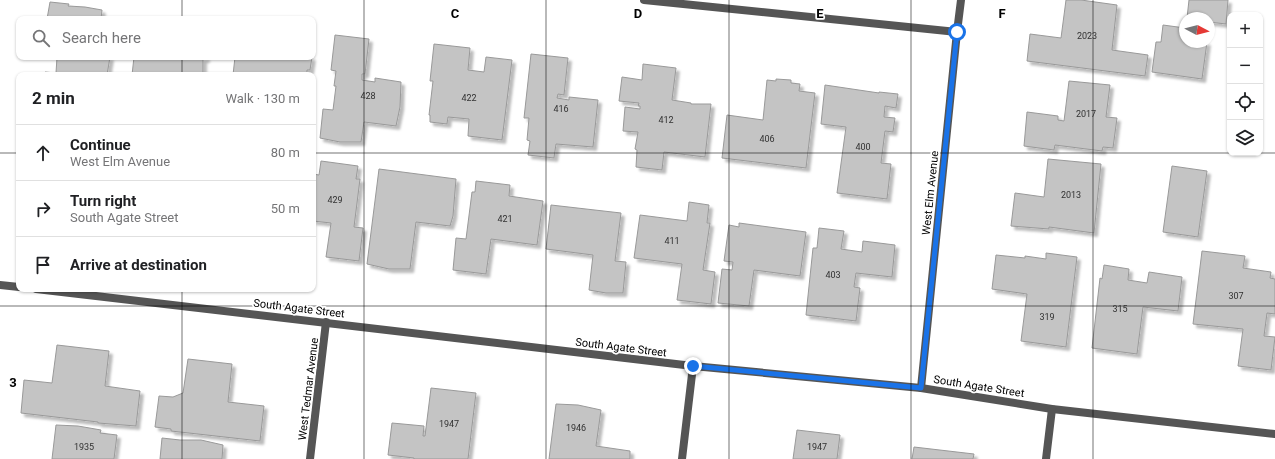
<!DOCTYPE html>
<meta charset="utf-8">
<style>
:root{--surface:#fff;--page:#f6f6f6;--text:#202124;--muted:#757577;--line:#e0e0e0}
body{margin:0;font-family:Roboto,sans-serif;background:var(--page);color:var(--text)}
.controls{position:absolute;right:12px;top:12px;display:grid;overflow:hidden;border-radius:8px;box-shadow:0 1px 3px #0004}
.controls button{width:36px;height:36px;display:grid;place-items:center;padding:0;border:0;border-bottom:1px solid var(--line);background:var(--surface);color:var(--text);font:20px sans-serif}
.compass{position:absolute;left:1179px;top:12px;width:36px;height:36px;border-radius:50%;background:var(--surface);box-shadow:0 1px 3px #0004;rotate:97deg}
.stop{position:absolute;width:12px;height:12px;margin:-9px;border:3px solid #1a73e8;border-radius:50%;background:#fff}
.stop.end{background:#1a73e8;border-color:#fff;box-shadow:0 1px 4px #0008}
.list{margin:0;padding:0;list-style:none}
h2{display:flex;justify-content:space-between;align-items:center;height:52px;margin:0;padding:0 16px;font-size:17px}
h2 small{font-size:13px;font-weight:400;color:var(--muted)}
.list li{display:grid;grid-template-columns:26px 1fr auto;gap:12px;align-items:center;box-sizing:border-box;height:56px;padding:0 16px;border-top:1px solid var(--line)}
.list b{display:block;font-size:15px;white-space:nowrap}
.list p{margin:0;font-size:13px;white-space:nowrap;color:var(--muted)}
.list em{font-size:13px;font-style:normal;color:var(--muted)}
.icon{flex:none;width:22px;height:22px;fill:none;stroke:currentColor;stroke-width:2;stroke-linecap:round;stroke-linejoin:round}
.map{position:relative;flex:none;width:1275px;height:459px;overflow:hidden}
.search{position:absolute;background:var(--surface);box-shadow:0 1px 3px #0004;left:16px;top:16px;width:300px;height:44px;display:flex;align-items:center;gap:10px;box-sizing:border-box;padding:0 14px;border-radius:8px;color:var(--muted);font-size:15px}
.panel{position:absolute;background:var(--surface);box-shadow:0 1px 3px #0004;left:16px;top:72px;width:300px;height:220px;border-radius:8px}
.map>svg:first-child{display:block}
.building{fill:#c4c4c4;stroke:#999;filter:url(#shadow)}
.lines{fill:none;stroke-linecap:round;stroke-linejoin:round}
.street{stroke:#555;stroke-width:8}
.route{stroke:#1a73e8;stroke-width:5}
.grid{fill:none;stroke:#000;stroke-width:1;stroke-opacity:0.55}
.labels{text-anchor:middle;stroke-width:3.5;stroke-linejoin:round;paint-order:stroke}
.number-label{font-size:9px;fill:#313131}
.street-label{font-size:11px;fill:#000;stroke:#fff}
.grid-label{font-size:13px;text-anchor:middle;font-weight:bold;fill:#000;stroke:#fff;stroke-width:3.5;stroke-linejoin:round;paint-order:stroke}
</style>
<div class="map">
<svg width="1275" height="459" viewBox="0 0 1275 459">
<defs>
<filter id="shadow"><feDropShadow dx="3.5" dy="3.5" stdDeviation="1" flood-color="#0004"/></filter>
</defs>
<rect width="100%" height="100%" fill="#fff"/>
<!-- building -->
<g class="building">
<polygon points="1066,0 1081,0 1117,5 1112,50 1148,55 1145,76 1027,61 1030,34 1061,38"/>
<polygon points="1189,0 1228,0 1226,24 1209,22 1209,18 1187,18"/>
<polygon points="50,2 69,4 68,6 85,7 102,10 101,19 47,19"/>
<polygon points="178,17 194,17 202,19 177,19"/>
<polygon points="1163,25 1185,28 1185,42 1207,42 1202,79 1152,72 1156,42 1161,42"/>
<polygon points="335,35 369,39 365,74 362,74 362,80 375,82 375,78 401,82 400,107 396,126 364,122 361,142 340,142 320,138 323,109 333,110 336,86 334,86 336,71 331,70"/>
<polygon points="434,44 470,48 468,70 484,72 486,57 512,60 502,140 468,136 469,119 448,117 447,124 430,122 430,115 429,115 433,81 430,81"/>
<polygon points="531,54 568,58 564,95 558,94 557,98 569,100 569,97 598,100 593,147 556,144 554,158 528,155 530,141 527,140 529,118 524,118"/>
<polygon points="57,57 110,57 107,75 44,75 45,72 56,73"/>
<polygon points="134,57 206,57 206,59 203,59 203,75 132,75"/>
<polygon points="235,57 312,57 310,70 307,70 307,75 233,75"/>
<polygon points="643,64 676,68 672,100 691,103 691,104 711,104 705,157 664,152 662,170 636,167 637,150 635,149 638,132 623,131 625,107 640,109 640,106 638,106 639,103 619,101 622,77 642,80"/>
<polygon points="776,79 791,80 791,83 800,84 799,91 815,93 806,168 722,158 727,115 763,120 767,80 776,81"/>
<polygon points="1069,81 1110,85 1106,117 1117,118 1113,148 1103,147 1102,151 1055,145 1054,150 1024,146 1027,112 1058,116 1058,120 1064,121"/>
<polygon points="825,85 879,93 879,92 898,94 896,108 885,106 884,117 895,118 893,132 885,131 881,163 891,164 887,199 837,193 846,127 821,124"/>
<polygon points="1048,159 1101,164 1094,233 1049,227 1049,229 1011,226 1015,193 1044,197"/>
<polygon points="321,161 358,166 356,179 360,179 354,227 363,228 359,261 326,257 331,223 313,221 313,174 319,175"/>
<polygon points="1172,166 1207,171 1198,237 1163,232"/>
<polygon points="379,169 456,179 453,216 450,226 416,222 410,269 389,269 367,264"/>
<polygon points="476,181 510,185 509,196 543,201 537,245 491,239 486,274 453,270 456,238 466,239 472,192 475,192"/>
<polygon points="689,202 709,205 707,223 710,223 703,270 715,272 711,304 677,300 682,264 634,258 640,215 687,221"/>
<polygon points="551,205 621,213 615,261 626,262 623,293 606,293 589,290 593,255 546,249"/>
<polygon points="739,223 806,232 800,276 754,270 749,306 718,303 722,269 732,270 733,262 724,261 729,225 739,227"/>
<polygon points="819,228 844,231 841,249 862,252 863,241 895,245 892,277 856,273 854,287 860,288 856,321 806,315 813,248 817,248"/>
<polygon points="1202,251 1245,256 1243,268 1271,272 1270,278 1275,279 1275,314 1267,313 1264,336 1275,337 1271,370 1238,366 1243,329 1193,324"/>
<polygon points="1046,253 1077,257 1066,347 1021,341 1027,294 992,289 996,255 1025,258 1025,256 1046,259"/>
<polygon points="1104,265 1129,269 1128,280 1147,283 1149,272 1182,277 1178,311 1143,307 1137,354 1092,348 1100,278 1102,279"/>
<polygon points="57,345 109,351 105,386 140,391 136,426 98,423 98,422 21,413 24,380 52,383"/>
<polygon points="188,359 232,364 228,402 264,406 260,441 171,431 171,429 155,427 159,396 173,397 183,393"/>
<polygon points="431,388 476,393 468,459 414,459 414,458 388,455 392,423 424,426 423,436 425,436"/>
<polygon points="556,404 578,405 601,410 596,446 630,451 630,459 549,459"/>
<polygon points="56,425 78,426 101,430 100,433 117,435 114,459 52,459"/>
<polygon points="797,430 840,435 837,459 793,459"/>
<polygon points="162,438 180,440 201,440 223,445 222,459 160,459"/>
<polygon points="914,447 974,454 973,459 912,459"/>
</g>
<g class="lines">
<!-- street -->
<g class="street">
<polyline points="644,0 957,32"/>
<polyline points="0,285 19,287"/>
<polyline points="36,289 693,366 921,388 1052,409 1275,434"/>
<polyline points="921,388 957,32 961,0"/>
<polyline points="310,459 326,322"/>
<polyline points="682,459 693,366"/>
<polyline points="1046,459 1052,409"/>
</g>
</g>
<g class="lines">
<!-- route -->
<polyline class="route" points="693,366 921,388 957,32"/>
</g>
<!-- grid -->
<path class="grid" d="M182,0V19M364,0V459M546,0V459M729,0V459M911,0V459M1093,0V459M182,57V75M0,153H19M313,153H1230M1230,153H1260M1260,153H1275M182,289V459M0,306H1275"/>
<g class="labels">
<!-- number labels -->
<g class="number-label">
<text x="1087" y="39">2023</text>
<text x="368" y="99">428</text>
<text x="469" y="101">422</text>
<text x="561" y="112">416</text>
<text x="1086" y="117">2017</text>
<text x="666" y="123">412</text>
<text x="767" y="142">406</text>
<text x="863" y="150">400</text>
<text x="1071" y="198">2013</text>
<text x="335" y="203">429</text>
<text x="505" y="222">421</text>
<text x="672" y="244">411</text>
<text x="833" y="278">403</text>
<text x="1236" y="299">307</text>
<text x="1120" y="312">315</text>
<text x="1047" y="320">319</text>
<text x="449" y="427">1947</text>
<text x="576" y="431">1946</text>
<text x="84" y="450">1935</text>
<text x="817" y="450">1947</text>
</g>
<!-- street labels -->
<g class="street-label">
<text transform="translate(930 193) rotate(-84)" y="4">West Elm Avenue</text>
<text transform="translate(299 308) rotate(7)" y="4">South Agate Street</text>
<text transform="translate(621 347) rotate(7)" y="4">South Agate Street</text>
<text transform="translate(979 386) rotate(9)" y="4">South Agate Street</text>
<text transform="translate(308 389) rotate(-83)" y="4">West Tedmar Avenue</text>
</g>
</g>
<g class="grid-label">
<text x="455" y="18">C</text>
<text x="638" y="18">D</text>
<text x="820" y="18">E</text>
<text x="1002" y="18">F</text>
<text x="13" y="387">3</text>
</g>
</svg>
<div class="controls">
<button>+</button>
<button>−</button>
<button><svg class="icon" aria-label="locate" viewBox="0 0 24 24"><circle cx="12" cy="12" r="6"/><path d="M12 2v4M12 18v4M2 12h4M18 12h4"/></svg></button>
<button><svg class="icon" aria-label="layers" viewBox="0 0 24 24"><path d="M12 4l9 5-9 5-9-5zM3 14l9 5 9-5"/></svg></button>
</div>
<svg class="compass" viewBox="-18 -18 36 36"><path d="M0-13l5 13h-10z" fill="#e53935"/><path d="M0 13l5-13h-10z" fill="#757577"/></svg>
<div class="stop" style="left:957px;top:32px"></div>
<div class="stop end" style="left:693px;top:366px"></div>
<div class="search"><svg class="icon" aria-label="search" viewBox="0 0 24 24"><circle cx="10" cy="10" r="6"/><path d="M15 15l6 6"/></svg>Search here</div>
<section class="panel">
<h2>2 min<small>Walk · 130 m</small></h2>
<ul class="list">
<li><svg class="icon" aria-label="ahead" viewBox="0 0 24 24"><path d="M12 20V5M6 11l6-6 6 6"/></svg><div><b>Continue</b><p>West Elm Avenue</p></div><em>80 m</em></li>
<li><svg class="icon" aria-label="right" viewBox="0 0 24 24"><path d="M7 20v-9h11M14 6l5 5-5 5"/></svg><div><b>Turn right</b><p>South Agate Street</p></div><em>50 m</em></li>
<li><svg class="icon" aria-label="arrive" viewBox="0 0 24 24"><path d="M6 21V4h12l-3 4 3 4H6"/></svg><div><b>Arrive at destination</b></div></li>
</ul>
</section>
</div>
